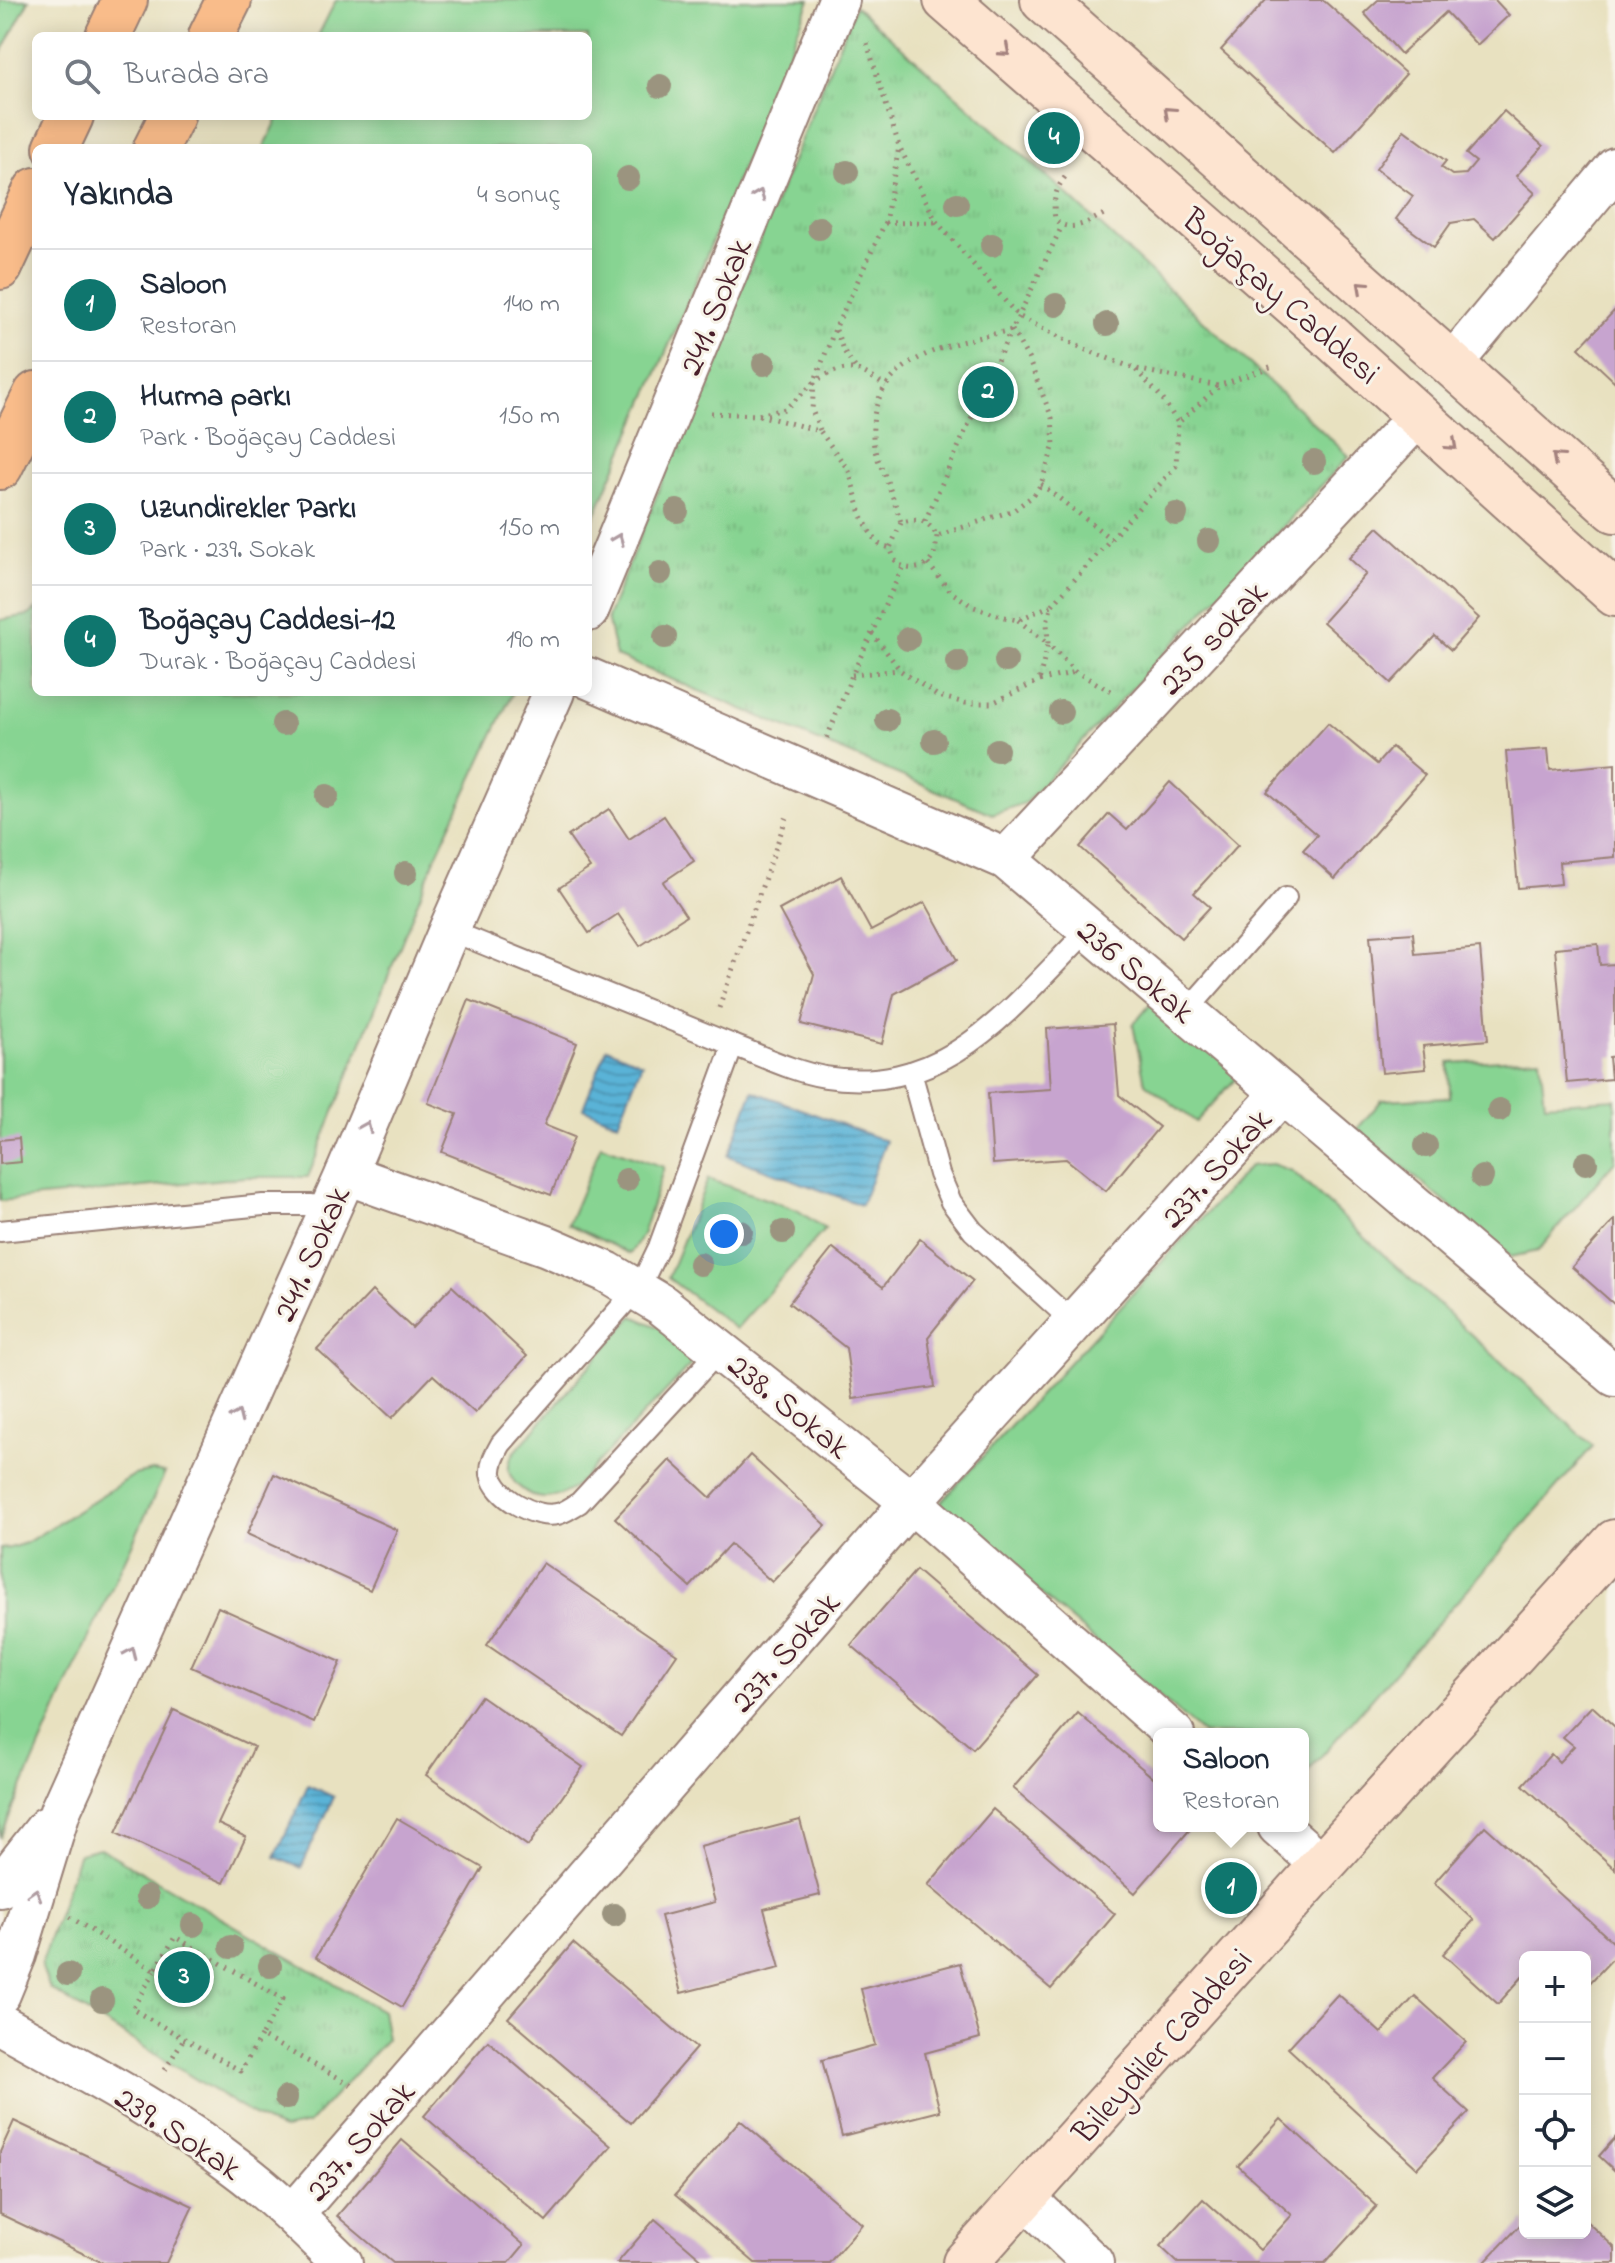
<!DOCTYPE html>
<html lang="tr">
<meta charset="utf-8">
<style>
:root{--surface:#fff;--page:#f2f2f3;--text:#1f2937;--muted:#747a83;--line:#e0e1e3;--accent:#0f766e}
body{margin:0;font-family:"Indie Flower",sans-serif;background:var(--page);color:var(--text)}
.controls{position:absolute;right:24px;bottom:24px;display:grid;overflow:hidden;border-radius:12px;box-shadow:0 4px 20px #0003}
.controls button{width:72px;height:72px;display:grid;place-items:center;padding:0;border:0;border-bottom:2px solid var(--line);background:var(--surface);color:var(--text);font:40px sans-serif}
.you{position:absolute;left:724px;top:1234px;width:28px;height:28px;margin:-20px;border:6px solid #fff;border-radius:50%;background:#1a73e8;box-shadow:0 0 0 12px #1a73e833}
.badge{display:grid;place-items:center;width:52px;height:52px;border-radius:50%;background:var(--accent);color:#fff;font-size:26px;font-weight:700}
.pin{position:absolute;translate:-50% -50%;border:4px solid #fff;box-shadow:0 2px 8px #0006}
.popup{position:absolute;left:1153px;top:1728px;width:156px;height:104px;box-sizing:border-box;display:grid;place-content:center;border-radius:12px;background:var(--surface);filter:drop-shadow(0 2px 6px #0005);font-size:26px;white-space:nowrap;color:var(--muted)}
.popup b{font-size:30px;color:var(--text)}
.popup::after{content:'';position:absolute;left:50%;top:100%;margin-left:-16px;border:16px solid transparent;border-top-color:var(--surface)}
.list{margin:0;padding:0;list-style:none}
h2{display:flex;justify-content:space-between;align-items:center;height:104px;margin:0;padding:0 32px;font-size:34px}
h2 small{font-size:26px;font-weight:400;color:var(--muted)}
.list li{display:grid;grid-template-columns:52px 1fr auto;gap:24px;align-items:center;box-sizing:border-box;height:112px;padding:0 32px;border-top:2px solid var(--line)}
.list b{display:block;font-size:30px;white-space:nowrap}
.list p{margin:0;font-size:26px;white-space:nowrap;color:var(--muted)}
.list em{font-size:26px;font-style:normal;color:var(--muted)}
.icon{flex:none;width:44px;height:44px;fill:none;stroke:currentColor;stroke-width:2;stroke-linecap:round;stroke-linejoin:round}
.map{position:relative;flex:none;width:1615px;height:2263px;overflow:hidden}
.search{position:absolute;background:var(--surface);box-shadow:0 4px 20px #0003;left:32px;top:32px;width:560px;height:88px;display:flex;align-items:center;gap:20px;box-sizing:border-box;padding:0 28px;border-radius:12px;color:var(--muted);font-size:30px}
.panel{position:absolute;background:var(--surface);box-shadow:0 4px 20px #0003;left:32px;top:144px;width:560px;height:552px;border-radius:12px}
.map>svg:first-child{display:block}
.green{fill:#87d492;stroke:#687a5e;stroke-width:2}
.park{fill:url(#park-tufts);stroke:#687a5e;stroke-width:2}
.water{fill:url(#water-rules);stroke:#526981;stroke-width:2}
.building{fill:#c7a4cf}
.lines{fill:none;stroke-linecap:round;stroke-linejoin:round}
.lane-casing{stroke:#998076;stroke-width:24}
.street-casing{stroke:#998076;stroke-width:44}
.secondary-casing{stroke:#998076;stroke-width:48}
.highway-casing{stroke:#998076;stroke-width:48}
.path{stroke:#998076;stroke-width:5;stroke-dasharray:2 6;stroke-linecap:butt}
.lane{stroke:#fff;stroke-width:20}
.street{stroke:#fff;stroke-width:40}
.secondary{stroke:#fde4d0;stroke-width:44}
.highway{stroke:#f9bc8a;stroke-width:44}
.tree{fill:#9b947f}
.oneway{stroke:#a4827e}
.oneway2{stroke:#ae9aa0}
.labels{text-anchor:middle;stroke-width:6;stroke-linejoin:round;paint-order:stroke}
.street-label{font-size:34px;fill:#4a1f2b;stroke:#f7f3e8}
</style>
<div class="map">
<svg width="1615" height="2263" viewBox="0 0 1615 2263">
<defs>
<pattern id="park-tufts" width="24" height="20" patternUnits="userSpaceOnUse" patternTransform="scale(2)"><rect width="24" height="20" fill="#87d492"/><path d="M3 7l-1-3M5 7V3M7 7l1-3M15 17l-1-3M17 17v-4M19 17l1-3" fill="none" stroke="#76b67e"/></pattern>
<pattern id="water-rules" width="6" height="5" patternUnits="userSpaceOnUse" patternTransform="scale(2)"><rect width="6" height="5" fill="#5ab3d7"/><path d="M0 2.5h6" fill="none" stroke="#4c91af"/></pattern>
</defs>
<rect width="100%" height="100%" fill="#f7f3e8"/>
<filter id="ink" filterUnits="userSpaceOnUse"><feTurbulence type="fractalNoise" baseFrequency=".0125" numOctaves="2"/><feDisplacementMap in="SourceGraphic" scale="16" xChannelSelector="R" yChannelSelector="G"/><feConvolveMatrix kernelMatrix="1 2 1 2 8 2 1 2 1" color-interpolation-filters="sRGB"/></filter>
<filter id="wash" filterUnits="userSpaceOnUse"><feTurbulence type="fractalNoise" baseFrequency=".006" numOctaves="4" result="noise"/><feDisplacementMap in="SourceGraphic" scale="32" xChannelSelector="R" yChannelSelector="G"/><feGaussianBlur stdDeviation="1.8" result="paint"/><feColorMatrix in="noise" values="0 0 0 0 0 0 0 0 0 0 0 0 0 0 0 0 0 1.4 0 .05"/><feComposite in="paint" operator="in"/></filter>
<g filter="url(#wash)">
<rect width="100%" height="100%" fill="#e8e1c0"/>
<!-- green -->
<g class="green">
<polygon points="0,0 29,0 0,56"/>
<polygon points="336,0 810,0 686,306 588,531 588,148 264,148 279,116 588,116 588,36 318,36"/>
<polygon points="36,609 36,692 513,692 436,856 308,1177 246,1177 0,1201 0,620 29,615"/>
<polygon points="1154,1000 1241,1073 1196,1122 1145,1083 1133,1025"/>
<polygon points="1540,1058 1545,1104 1615,1099 1615,1161 1538,1251 1511,1257 1357,1129 1382,1100 1450,1097 1449,1063"/>
<polygon points="601,1145 664,1167 642,1235 630,1254 568,1224"/>
<polygon points="1272,1164 1292,1171 1593,1446 1303,1777 1303,1734 1203,1734 938,1505 1250,1166"/>
<polygon points="708,1179 797,1210 825,1229 736,1329 668,1278"/>
<path d="M633,1316L659,1327L697,1358L574,1488C565,1493 554,1499 543,1498C529,1497 506,1481 509,1465C509,1461 512,1457 514,1453Z"/>
<polygon points="152,1471 165,1473 71,1676 0,1838 0,1549 10,1548 26,1543 134,1475"/>
</g>
<!-- park -->
<g class="park">
<polygon points="855,6 1058,186 1349,456 1025,803 992,814 616,656 607,618"/>
<polygon points="100,1848 382,2011 387,2039 308,2124 284,2129 265,2122 50,1989 41,1965 79,1853"/>
</g>
<!-- water -->
<g class="water">
<polygon points="607,1048 642,1063 618,1123 583,1108"/>
<polygon points="753,1091 886,1141 861,1205 728,1156"/>
<polygon points="308,1785 334,1797 301,1868 275,1857"/>
</g>
<g id="blocks">
<!-- building -->
<g class="building">
<polygon points="1266,0 1323,0 1406,74 1335,153 1221,50"/>
<polygon points="1378,0 1495,0 1509,15 1477,45 1446,12 1401,54 1364,13"/>
<polygon points="1504,111 1543,146 1516,176 1535,193 1495,238 1474,219 1451,223 1434,247 1396,219 1413,196 1376,169 1404,130 1446,161 1441,167 1452,175 1466,174 1476,162 1466,154"/>
<polygon points="1615,310 1615,382 1579,348"/>
<polygon points="1378,527 1479,618 1451,650 1435,636 1391,683 1323,622 1366,574 1349,558"/>
<polygon points="1328,723 1377,764 1392,747 1425,775 1335,879 1303,850 1317,835 1267,792"/>
<polygon points="1548,749 1550,770 1615,764 1615,857 1559,862 1561,884 1518,888 1506,752"/>
<polygon points="1170,782 1238,845 1194,893 1210,907 1181,938 1080,847 1109,814 1127,830"/>
<polygon points="609,809 629,839 664,816 694,861 663,882 686,916 640,946 618,914 589,933 559,888 590,868 568,836"/>
<polygon points="841,876 871,931 925,902 957,960 894,994 882,1044 801,1024 814,974 779,910"/>
<polygon points="1413,933 1415,954 1480,948 1488,1040 1423,1046 1426,1069 1382,1073 1370,936"/>
<polygon points="1598,944 1600,965 1615,964 1615,1056 1609,1057 1611,1079 1567,1083 1555,948"/>
<polygon points="469,1000 577,1043 544,1125 574,1137 551,1195 442,1152 457,1114 428,1103"/>
<polygon points="1113,1024 1119,1095 1159,1127 1106,1191 1066,1159 993,1164 988,1093 1051,1089 1047,1029"/>
<polygon points="19,1138 21,1162 0,1164 0,1140"/>
<polygon points="1615,1219 1615,1305 1572,1267"/>
<polygon points="920,1239 973,1281 928,1337 935,1387 853,1399 846,1348 789,1303 833,1248 883,1287"/>
<polygon points="452,1286 527,1356 475,1413 433,1375 392,1418 317,1349 372,1291 412,1328"/>
<polygon points="750,1455 826,1525 772,1582 730,1544 690,1587 615,1518 670,1460 711,1498"/>
<polygon points="274,1474 397,1530 370,1590 247,1534"/>
<polygon points="543,1563 677,1654 621,1736 487,1645"/>
<polygon points="916,1570 1038,1675 973,1749 851,1645"/>
<polygon points="218,1607 341,1662 314,1722 191,1667"/>
<polygon points="481,1696 583,1767 528,1846 426,1775"/>
<polygon points="1592,1706 1615,1727 1615,1869 1523,1785 1551,1754 1559,1762 1574,1746 1563,1737"/>
<polygon points="174,1710 254,1747 218,1824 246,1837 224,1883 116,1833"/>
<polygon points="1078,1713 1159,1783 1159,1826 1193,1826 1135,1893 1013,1788"/>
<polygon points="993,1809 1115,1914 1051,1989 928,1885"/>
<polygon points="397,1818 483,1868 402,2007 316,1957"/>
<polygon points="800,1820 820,1895 764,1909 780,1968 681,1993 661,1916 715,1902 700,1846"/>
<polygon points="1485,1826 1615,1944 1615,1956 1585,1988 1585,1957 1525,1957 1525,1974 1498,2004 1443,1954 1474,1920 1434,1883"/>
<polygon points="573,1943 696,2048 631,2123 508,2018"/>
<polygon points="960,1963 980,2038 925,2053 940,2111 842,2136 822,2060 875,2045 861,1989"/>
<polygon points="1338,1994 1381,2033 1415,1996 1466,2042 1432,2078 1469,2112 1417,2168 1288,2048"/>
<polygon points="488,2041 611,2146 546,2221 424,2116"/>
<polygon points="1281,2119 1377,2206 1325,2263 1178,2263 1160,2246 1203,2199 1260,2250 1292,2215 1238,2166"/>
<polygon points="740,2120 862,2224 829,2263 755,2263 675,2195"/>
<polygon points="14,2121 193,2206 166,2263 103,2263 0,2214 0,2152"/>
<polygon points="1615,2138 1615,2171 1599,2156"/>
<polygon points="402,2140 524,2245 509,2263 393,2263 337,2216"/>
<polygon points="655,2219 706,2263 617,2263"/>
<polygon points="1525,2220 1525,2233 1585,2233 1585,2220 1615,2248 1615,2263 1484,2263"/>
</g>
</g>
</g>
<g filter="url(#ink)">
<use href="#blocks" fill-opacity="0" stroke="#998076" stroke-width="2"/>
<g class="lines">
<!-- lane casing -->
<g class="lane-casing">
<g id="lane">
<polyline points="449,930 733,1045"/>
<polyline points="1186,1012 1286,898"/>
<polyline points="911,1072 939,1174 951,1202 973,1231 1074,1323"/>
<polyline points="0,1231 263,1205 312,1205 330,1208"/>
<path d="M720,1350L579,1503C573,1506 564,1513 557,1514C535,1519 495,1497 491,1474C490,1463 496,1453 501,1444L628,1299L644,1278L659,1247L733,1045C762,1056 794,1072 825,1077C949,1096 1011,1007 1089,929"/>
</g>
</g>
<!-- street casing -->
<g class="street-casing">
<g id="street">
<polyline points="1451,365 1615,168"/>
<polyline points="588,611 839,0"/>
<polyline points="588,678 1006,859 1615,1376"/>
<polyline points="1006,859 1419,415"/>
<polyline points="346,1174 547,1246 607,1272 662,1305 911,1502 1174,1734"/>
<polyline points="1278,1826 1322,1865"/>
<polyline points="0,1887 47,1827"/>
<polyline points="0,1994 16,1955 60,1811 346,1174 449,930 554,692"/>
<path d="M0,2024C80,2069 164,2112 237,2168C275,2196 308,2230 342,2263"/>
<polyline points="1024,2197 1093,2263"/>
<polyline points="293,2215 911,1502 1282,1093"/>
</g>
</g>
<!-- secondary casing -->
<g class="secondary-casing">
<g id="secondary">
<polyline points="946,0 1311,319 1615,594"/>
<polyline points="1043,0 1615,510"/>
<polyline points="965,2263 1322,1865 1615,1542"/>
</g>
</g>
<!-- highway casing -->
<g class="highway-casing">
<g id="highway">
<polyline points="108,36 125,0"/>
<polyline points="211,36 229,0"/>
<polyline points="56,148 71,116"/>
<polyline points="156,148 172,116"/>
<polyline points="0,267 36,190"/>
<polyline points="0,467 36,394"/>
</g>
</g>
<!-- path -->
<g class="path">
<polyline points="867,43 899,146 936,221 1018,316 1086,350 1136,369 1218,386 1273,366"/>
<path d="M1065,177C1054,191 1053,203 1055,220C1071,234 1087,222 1104,214"/>
<polyline points="885,223 936,222"/>
<polyline points="836,330 843,350 857,370"/>
<path d="M1012,330L1028,358L1052,418L1054,445L1041,484L1034,495L1014,510L937,536C928,520 919,518 901,522C896,507 891,491 885,476C881,466 876,456 874,447C862,359 947,344 1012,330L1062,226"/>
<polyline points="1136,370 1162,398 1178,423"/>
<polyline points="711,413 758,415 785,409 814,383 835,329 885,223 899,147"/>
<polyline points="759,415 820,431 849,471 861,514 870,532 879,544 890,548"/>
<path d="M820,430L812,410L814,383C825,374 842,366 857,370C866,372 877,381 886,386"/>
<polyline points="1041,484 1111,539"/>
<polyline points="925,521 1011,330"/>
<path d="M901,523L890,548C892,552 893,556 895,560C903,571 921,571 930,561C936,554 936,545 937,536"/>
<polyline points="928,564 951,592 974,607 1000,616 1018,620 1052,605"/>
<polyline points="1018,620 1048,644 1039,681"/>
<polyline points="872,633 901,671 938,696 965,703 992,703 1039,681 1075,672"/>
<polyline points="852,675 899,670"/>
<polyline points="1111,691 1076,672 1048,644 1047,622 1052,605 1176,466 1178,423 1218,387"/>
<polyline points="827,738 852,675 903,567"/>
<polyline points="719,1008 788,813"/>
<polyline points="70,1917 155,1971 175,1937 283,1999 261,2036 352,2085"/>
<polyline points="155,1971 132,2009 241,2071 261,2036"/>
<polyline points="165,2070 184,2038"/>
</g>
<!-- lane -->
<use href="#lane" class="lane"/>
<!-- street -->
<use href="#street" class="street"/>
<!-- secondary -->
<use href="#secondary" class="secondary"/>
<!-- highway -->
<use href="#highway" class="highway"/>
</g>
<!-- trees -->
<g class="tree">
<circle cx="660" cy="86" r="12"/>
<circle cx="847" cy="172" r="12"/>
<circle cx="628" cy="178" r="12"/>
<circle cx="957" cy="204" r="12"/>
<circle cx="819" cy="228" r="12"/>
<circle cx="992" cy="245" r="12"/>
<circle cx="1056" cy="305" r="12"/>
<circle cx="1107" cy="324" r="12"/>
<circle cx="764" cy="364" r="12"/>
<circle cx="1314" cy="462" r="12"/>
<circle cx="677" cy="511" r="12"/>
<circle cx="1176" cy="514" r="12"/>
<circle cx="1209" cy="541" r="12"/>
<circle cx="660" cy="573" r="12"/>
<circle cx="665" cy="637" r="12"/>
<circle cx="908" cy="639" r="12"/>
<circle cx="1006" cy="661" r="12"/>
<circle cx="957" cy="662" r="12"/>
<circle cx="1061" cy="712" r="12"/>
<circle cx="887" cy="720" r="12"/>
<circle cx="283" cy="724" r="12"/>
<circle cx="934" cy="741" r="12"/>
<circle cx="997" cy="750" r="12"/>
<circle cx="327" cy="796" r="12"/>
<circle cx="406" cy="873" r="12"/>
<circle cx="1499" cy="1110" r="12"/>
<circle cx="1426" cy="1146" r="12"/>
<circle cx="1586" cy="1163" r="12"/>
<circle cx="1482" cy="1177" r="12"/>
<circle cx="626" cy="1180" r="12"/>
<circle cx="741" cy="1232" r="12"/>
<circle cx="783" cy="1232" r="12"/>
<circle cx="700" cy="1264" r="12"/>
<circle cx="147" cy="1897" r="12"/>
<circle cx="614" cy="1915" r="12"/>
<circle cx="193" cy="1925" r="12"/>
<circle cx="231" cy="1947" r="12"/>
<circle cx="270" cy="1966" r="12"/>
<circle cx="68" cy="1974" r="12"/>
<circle cx="102" cy="2000" r="12"/>
<circle cx="286" cy="2098" r="12"/>
</g>
<!-- one-way arrows -->
<defs><path id="oneway-chevron" d="M-2-3.5L2.5 0L-2 3.5" fill="none" stroke-width="1.6" stroke-linecap="round" stroke-linejoin="round" transform="scale(2)"/></defs>
<g class="oneway">
<use href="#oneway-chevron" transform="translate(1005 51) rotate(41)"/>
<use href="#oneway-chevron" transform="translate(1169 112) rotate(-138)"/>
<use href="#oneway-chevron" transform="translate(1362 286) rotate(-138)"/>
<use href="#oneway-chevron" transform="translate(1452 445) rotate(42)"/>
<use href="#oneway-chevron" transform="translate(1557 458) rotate(-138)"/>
</g>
<g class="oneway2">
<use href="#oneway-chevron" transform="translate(759 195) rotate(-68)"/>
<use href="#oneway-chevron" transform="translate(618 539) rotate(-68)"/>
<use href="#oneway-chevron" transform="translate(366 1127) rotate(-67)"/>
<use href="#oneway-chevron" transform="translate(237 1416) rotate(-66)"/>
<use href="#oneway-chevron" transform="translate(131 1653) rotate(-66)"/>
<use href="#oneway-chevron" transform="translate(35 1894) rotate(-73)"/>
</g>
</g>
<g class="labels">
<!-- street labels -->
<g class="street-label">
<text transform="translate(1282 295) rotate(41)" y="12">Boğaçay Caddesi</text>
<text transform="translate(714 306) rotate(-68)" y="12">241. Sokak</text>
<text transform="translate(1212 637) rotate(-47)" y="12">235 sokak</text>
<text transform="translate(1137 970) rotate(40)" y="12">236 Sokak</text>
<text transform="translate(1215 1167) rotate(-48)" y="12">237. Sokak</text>
<text transform="translate(310 1253) rotate(-66)" y="12">241. Sokak</text>
<text transform="translate(790 1405) rotate(39)" y="12">238. Sokak</text>
<text transform="translate(784 1651) rotate(-49)" y="12">237. Sokak</text>
<text transform="translate(1161 2045) rotate(-48)" y="12">Bileydiler Caddesi</text>
<text transform="translate(179 2132) rotate(33)" y="12">239. Sokak</text>
<text transform="translate(359 2140) rotate(-49)" y="12">237. Sokak</text>
</g>
</g>
</svg>
<div class="controls">
<button>+</button>
<button>−</button>
<button><svg class="icon" aria-label="locate" viewBox="0 0 24 24"><circle cx="12" cy="12" r="6"/><path d="M12 2v4M12 18v4M2 12h4M18 12h4"/></svg></button>
<button><svg class="icon" aria-label="layers" viewBox="0 0 24 24"><path d="M12 4l9 5-9 5-9-5zM3 14l9 5 9-5"/></svg></button>
</div>
<div class="you"></div>
<div class="pin badge" style="left:1231px;top:1888px">1</div>
<div class="popup"><b>Saloon</b>Restoran</div>
<div class="pin badge" style="left:988px;top:392px">2</div>
<div class="pin badge" style="left:184px;top:1977px">3</div>
<div class="pin badge" style="left:1054px;top:138px">4</div>
<div class="search"><svg class="icon" aria-label="search" viewBox="0 0 24 24"><circle cx="10" cy="10" r="6"/><path d="M15 15l6 6"/></svg>Burada ara</div>
<section class="panel">
<h2>Yakında<small>4 sonuç</small></h2>
<ul class="list">
<li><span class="badge">1</span><div><b>Saloon</b><p>Restoran</p></div><em>140 m</em></li>
<li><span class="badge">2</span><div><b>Hurma parkı</b><p>Park · Boğaçay Caddesi</p></div><em>150 m</em></li>
<li><span class="badge">3</span><div><b>Uzundirekler Parkı</b><p>Park · 239. Sokak</p></div><em>150 m</em></li>
<li><span class="badge">4</span><div><b>Boğaçay Caddesi-12</b><p>Durak · Boğaçay Caddesi</p></div><em>190 m</em></li>
</ul>
</section>
</div>
